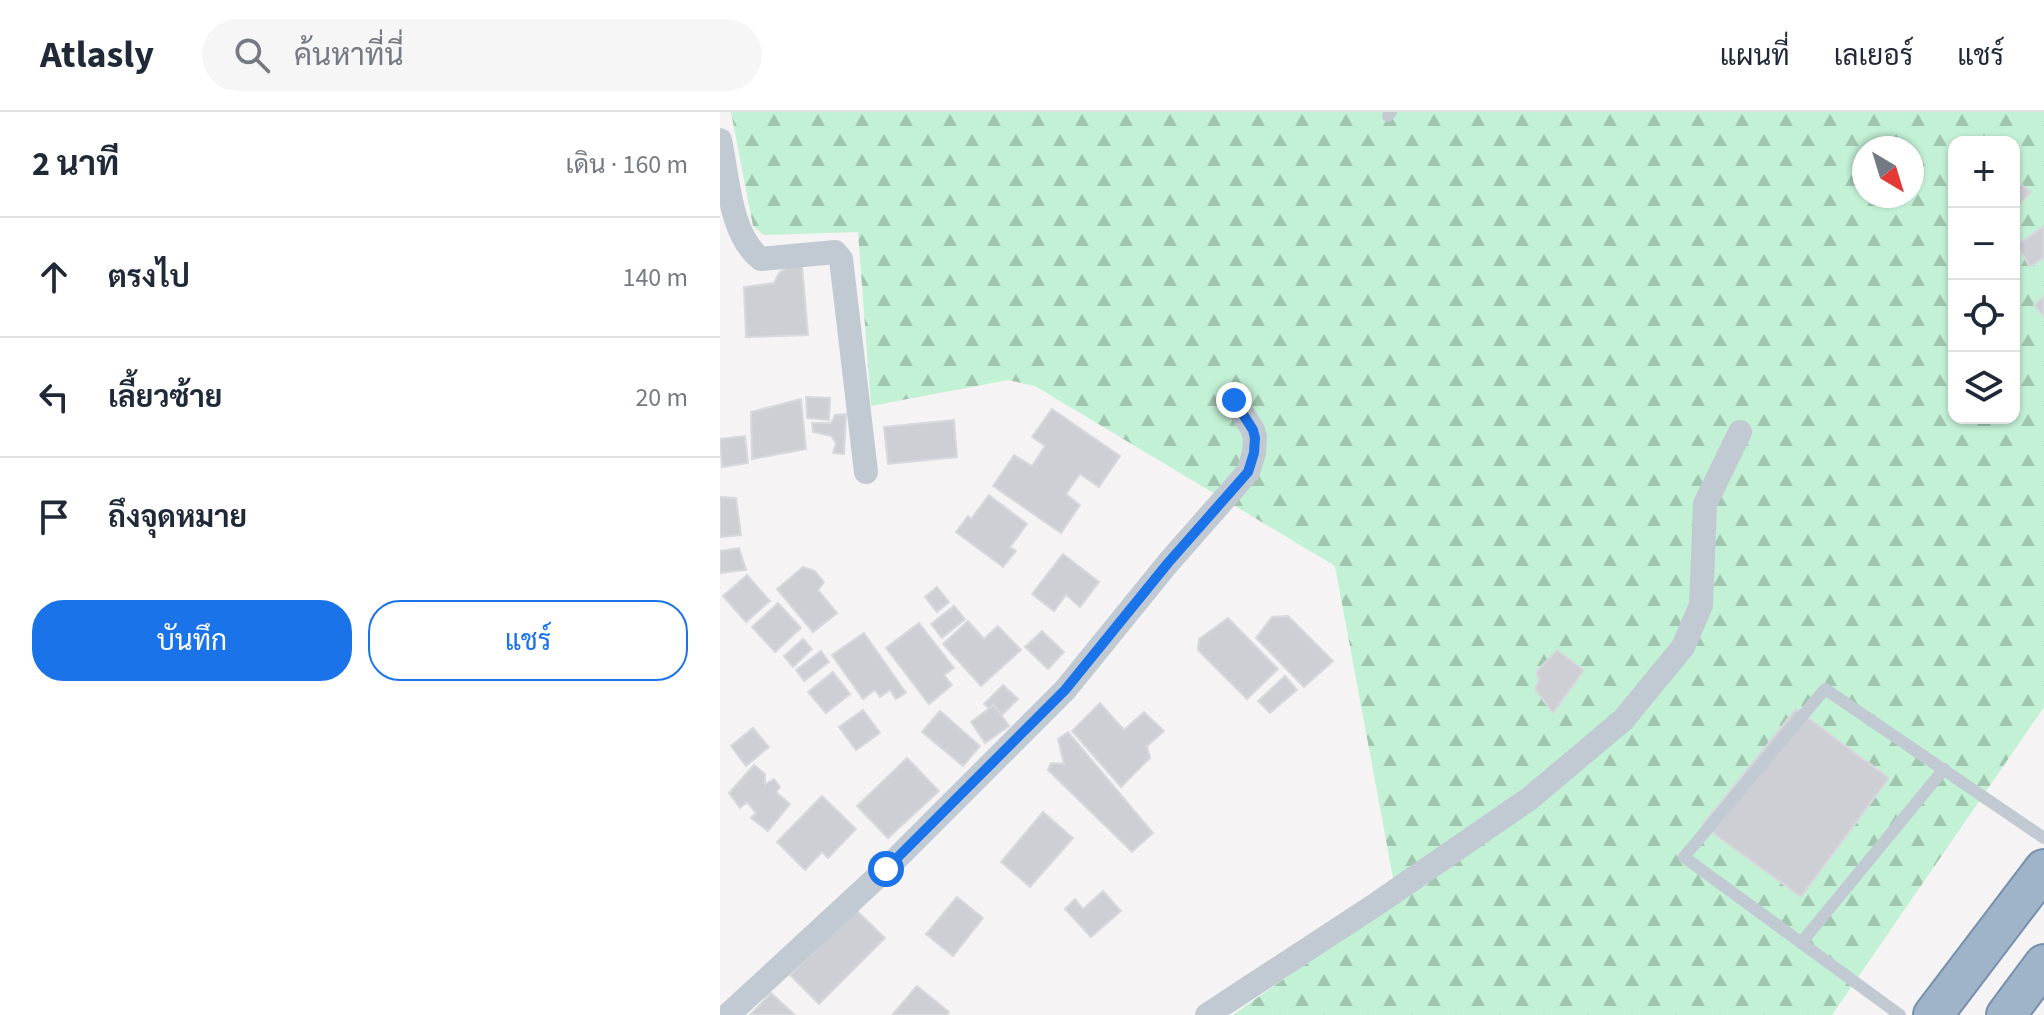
<!DOCTYPE html>
<html lang="th">
<meta charset="utf-8">
<style>
:root{--surface:#fff;--page:#f6f6f7;--text:#1f2937;--muted:#747a83;--line:#e0e1e3;--accent:#1a73e8}
body{margin:0;font-family:"Source Sans 3",Sarabun,sans-serif;background:var(--page);color:var(--text)}
.controls{position:absolute;right:24px;top:24px;display:grid;overflow:hidden;border-radius:16px;box-shadow:0 2px 6px #0004}
.controls button{width:72px;height:72px;display:grid;place-items:center;padding:0;border:0;border-bottom:2px solid var(--line);background:var(--surface);color:var(--text);font:40px sans-serif}
.compass{position:absolute;left:1132px;top:24px;width:72px;height:72px;border-radius:50%;background:var(--surface);box-shadow:0 2px 6px #0004;rotate:142deg}
.stop{position:absolute;width:24px;height:24px;margin:-18px;border:6px solid #1a73e8;border-radius:50%;background:#fff}
.stop.end{background:#1a73e8;border-color:#fff;box-shadow:0 2px 8px #0008}
.list{margin:0;padding:0;list-style:none}
h2{display:flex;justify-content:space-between;align-items:center;height:104px;margin:0;padding:0 32px;font-size:34px}
h2 small{font-size:26px;font-weight:400;color:var(--muted)}
.list li{display:grid;grid-template-columns:52px 1fr auto;gap:24px;align-items:center;box-sizing:border-box;height:120px;padding:0 32px;border-top:2px solid var(--line)}
.list b{display:block;font-size:30px;white-space:nowrap}
.list em{font-size:26px;font-style:normal;color:var(--muted)}
.actions{display:flex;gap:16px;padding:24px 32px}
.actions a{flex:1;padding:18px 0;border:2px solid var(--accent);border-radius:32px;text-align:center;font-size:28px;color:var(--accent)}
.actions .main{background:var(--accent);color:#fff}
.icon{flex:none;width:44px;height:44px;fill:none;stroke:currentColor;stroke-width:2;stroke-linecap:round;stroke-linejoin:round}
.map{position:relative;flex:none;width:1324px;height:903px;overflow:hidden}
header{display:flex;align-items:center;gap:48px;box-sizing:border-box;height:112px;padding:0 40px;background:var(--surface);border-bottom:2px solid var(--line)}
header strong{font-size:38px}
nav{display:flex;gap:44px;margin-inline-start:auto;font-size:28px}
.search{width:560px;height:72px;background:var(--page);display:flex;align-items:center;gap:20px;box-sizing:border-box;padding:0 28px;border-radius:44px;color:var(--muted);font-size:30px}
main{display:flex}
aside{flex:1;background:var(--surface)}
.map>svg:first-child{display:block}
.forest{fill:url(#forest-firs);fill-rule:evenodd}
.building{fill:#cdcfd5;stroke:#d7d9de;stroke-width:2}
.lines{fill:none;stroke-linecap:round;stroke-linejoin:round}
.trunk-casing{stroke:#7690ad;stroke-width:42}
.service{stroke:#c1cad2;stroke-width:12}
.minor{stroke:#c1cad2;stroke-width:24}
.trunk{stroke:#9fb4c9;stroke-width:38}
.route{stroke:#1a73e8;stroke-width:10}
</style>
<header>
<strong>Atlasly</strong>
<div class="search"><svg class="icon" aria-label="search" viewBox="0 0 24 24"><circle cx="10" cy="10" r="6"/><path d="M15 15l6 6"/></svg>ค้นหาที่นี่</div>
<nav><a>แผนที่</a><a>เลเยอร์</a><a>แชร์</a></nav>
</header>
<main>
<aside>
<h2>2 นาที<small>เดิน · 160 m</small></h2>
<ul class="list">
<li><svg class="icon" aria-label="ahead" viewBox="0 0 24 24"><path d="M12 20V5M6 11l6-6 6 6"/></svg><div><b>ตรงไป</b></div><em>140 m</em></li>
<li><svg class="icon" aria-label="left" viewBox="0 0 24 24"><path d="M17 20v-9H6M10 6l-5 5 5 5"/></svg><div><b>เลี้ยวซ้าย</b></div><em>20 m</em></li>
<li><svg class="icon" aria-label="arrive" viewBox="0 0 24 24"><path d="M6 21V4h12l-3 4 3 4H6"/></svg><div><b>ถึงจุดหมาย</b></div></li>
</ul>
<div class="actions"><a class="main">บันทึก</a><a>แชร์</a></div>
</aside>
<div class="map">
<svg width="1324" height="903" viewBox="0 0 1324 903">
<defs>
<pattern id="forest-firs" width="22" height="20" patternUnits="userSpaceOnUse" patternTransform="scale(2)"><rect width="22" height="20" fill="#c3f1d5"/><path d="M5 1l3.5 6h-7zM16 11l3.5 6h-7z" fill="#a0c6b0"/></pattern>
</defs>
<rect width="100%" height="100%" fill="#f5f3f3"/>
<!-- forest -->
<path class="forest" d="M11,0H1324V595L1112,903H513L677,787L615,454L315,274L288,268L151,294L138,120L44,123L33,114ZM1234,30H1294V306H1234ZM1144,36H1192V84H1144Z"/>
<!-- building -->
<g class="building">
<polygon points="1295,68 1311,80 1294,99 1294,69"/>
<polygon points="1324,114 1324,145 1310,155 1297,133"/>
<polygon points="82,153 88,223 26,225 24,175 54,171 59,161 69,154"/>
<polygon points="1324,184 1324,205 1314,193"/>
<polygon points="86,285 110,286 109,308 87,306"/>
<polygon points="81,287 86,337 32,347 31,300"/>
<polygon points="332,297 400,344 379,375 360,362 346,382 360,393 341,421 273,374 294,343 312,354 325,334 312,325"/>
<polygon points="126,302 124,342 113,341 116,331 111,324 93,320 92,311 111,311 115,303"/>
<polygon points="234,308 237,345 168,352 164,315"/>
<polygon points="25,324 28,351 2,355 0,327"/>
<polygon points="269,383 307,412 290,435 296,439 283,455 236,420 248,404 251,407"/>
<polygon points="0,385 16,386 21,423 0,425"/>
<polygon points="19,436 26,458 0,461 0,439"/>
<polygon points="343,442 379,470 360,495 346,483 334,499 312,482"/>
<polygon points="83,455 95,459 104,470 98,478 117,501 93,520 57,477"/>
<polygon points="27,463 50,489 26,510 3,484"/>
<polygon points="217,475 229,490 217,500 205,485"/>
<polygon points="58,491 81,516 55,540 32,515"/>
<polygon points="234,494 245,507 222,526 211,512"/>
<polygon points="568,504 613,549 584,575 536,526 552,505"/>
<polygon points="508,506 558,557 527,587 478,538 479,527"/>
<polygon points="248,509 264,527 278,514 301,538 261,574 223,532"/>
<polygon points="199,511 234,556 224,563 232,573 209,592 166,536"/>
<polygon points="322,519 344,540 328,557 305,535"/>
<polygon points="144,521 186,581 176,587 170,578 160,585 155,578 143,587 112,543"/>
<polygon points="83,527 92,537 73,555 64,544"/>
<polygon points="837,538 864,558 833,601 815,577 819,568 816,560"/>
<polygon points="101,539 109,550 84,569 76,558"/>
<polygon points="113,560 130,582 106,601 88,580"/>
<polygon points="565,564 577,578 550,601 538,589"/>
<polygon points="283,573 298,587 279,606 264,592"/>
<polygon points="380,591 404,618 424,600 444,619 427,634 430,646 401,675 352,619"/>
<polygon points="274,593 289,614 265,631 251,610"/>
<polygon points="1076,597 1169,666 1081,785 982,713"/>
<polygon points="143,598 160,621 136,638 119,615"/>
<polygon points="220,599 260,634 243,654 202,620"/>
<polygon points="33,616 49,635 26,654 11,634"/>
<polygon points="348,620 433,721 412,740 328,658 331,651 344,652 338,627"/>
<polygon points="187,646 219,679 168,726 137,694"/>
<polygon points="34,653 45,662 45,672 54,667 60,675 56,680 70,692 48,719 31,706 36,701 27,690 20,696 9,681"/>
<polygon points="102,684 136,717 108,746 102,740 85,758 57,730"/>
<polygon points="323,700 353,726 310,775 281,750"/>
<polygon points="383,779 401,799 371,825 345,797 355,787 363,797"/>
<polygon points="237,785 263,806 233,844 206,822"/>
<polygon points="135,797 165,826 99,892 70,863"/>
<polygon points="197,874 229,900 227,903 172,903"/>
<polygon points="51,881 75,903 30,903"/>
</g>
<g class="lines">
<!-- trunk casing -->
<g class="trunk-casing">
<g id="trunk">
<polyline points="1213,903 1324,757"/>
<polyline points="1286,903 1324,852"/>
</g>
</g>
<!-- service -->
<g class="service">
<polyline points="668,4 671,0"/>
<polyline points="1081,831 1224,657"/>
<polyline points="1180,903 964,745 1105,577 1324,726"/>
</g>
<!-- minor -->
<g class="minor">
<path d="M0,28C8,65 10,124 41,147L115,140L121,147L146,360"/>
<polyline points="8,903 166,757 345,578 448,451 528,360 534,341 535,326 533,318 514,288"/>
<polyline points="487,903 658,791 809,687 903,608 963,535 981,493 985,392 1020,320"/>
</g>
<!-- trunk -->
<use href="#trunk" class="trunk"/>
</g>
<g class="lines">
<!-- route -->
<polyline class="route" points="166,757 345,578 448,451 528,360 534,341 535,326 533,318 514,288"/>
</g>
</svg>
<div class="controls">
<button>+</button>
<button>−</button>
<button><svg class="icon" aria-label="locate" viewBox="0 0 24 24"><circle cx="12" cy="12" r="6"/><path d="M12 2v4M12 18v4M2 12h4M18 12h4"/></svg></button>
<button><svg class="icon" aria-label="layers" viewBox="0 0 24 24"><path d="M12 4l9 5-9 5-9-5zM3 14l9 5 9-5"/></svg></button>
</div>
<svg class="compass" viewBox="-18 -18 36 36"><path d="M0-13l5 13h-10z" fill="#e53935"/><path d="M0 13l5-13h-10z" fill="#747a83"/></svg>
<div class="stop" style="left:166px;top:757px"></div>
<div class="stop end" style="left:514px;top:288px"></div>
</div>
</main>
